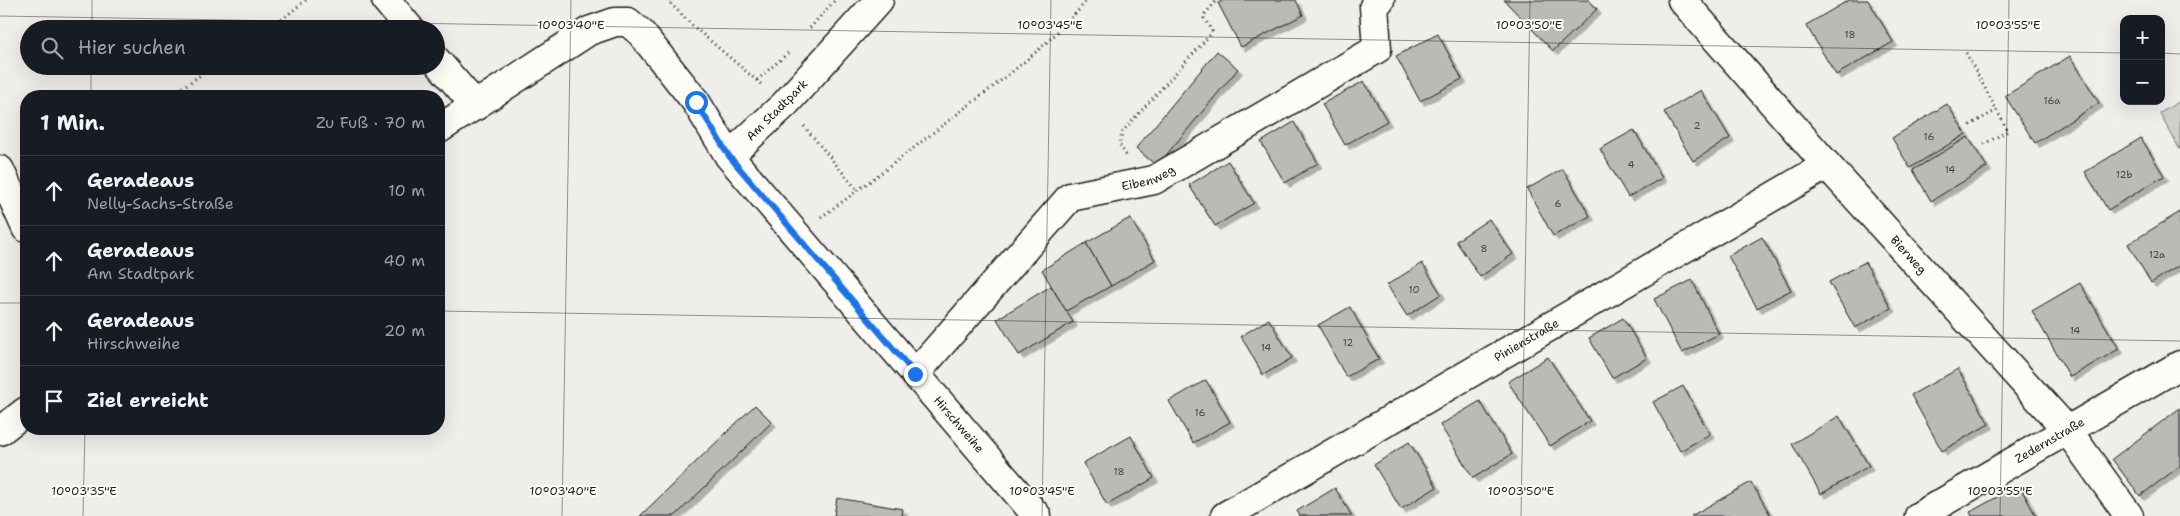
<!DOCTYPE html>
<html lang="de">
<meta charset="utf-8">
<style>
:root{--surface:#171b24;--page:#242831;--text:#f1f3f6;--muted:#9ea1a6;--line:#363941}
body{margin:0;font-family:"Shantell Sans",sans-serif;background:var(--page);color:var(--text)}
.controls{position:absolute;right:15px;top:15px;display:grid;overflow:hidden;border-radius:10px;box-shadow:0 5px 20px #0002}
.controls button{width:45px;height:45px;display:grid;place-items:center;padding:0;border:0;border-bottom:1px solid var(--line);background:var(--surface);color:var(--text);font:25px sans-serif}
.stop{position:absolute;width:15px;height:15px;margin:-11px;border:4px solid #1a73e8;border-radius:50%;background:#fff}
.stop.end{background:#1a73e8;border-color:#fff;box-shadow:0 1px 5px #0008}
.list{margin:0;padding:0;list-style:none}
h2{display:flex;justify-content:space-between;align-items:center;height:65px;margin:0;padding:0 20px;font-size:21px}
h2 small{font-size:16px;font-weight:400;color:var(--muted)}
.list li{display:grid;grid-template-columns:32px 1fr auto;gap:15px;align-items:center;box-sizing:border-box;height:70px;padding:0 20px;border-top:1px solid var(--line)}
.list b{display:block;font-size:19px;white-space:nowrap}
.list p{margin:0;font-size:16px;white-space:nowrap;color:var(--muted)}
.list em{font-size:16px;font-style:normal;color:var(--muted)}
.icon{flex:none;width:28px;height:28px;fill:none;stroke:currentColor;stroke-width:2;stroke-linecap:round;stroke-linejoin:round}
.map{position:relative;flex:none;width:2180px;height:516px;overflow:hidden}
.search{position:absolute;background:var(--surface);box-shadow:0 5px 20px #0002;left:20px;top:20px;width:425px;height:55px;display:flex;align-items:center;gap:12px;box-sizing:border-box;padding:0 18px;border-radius:28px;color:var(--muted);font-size:19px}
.panel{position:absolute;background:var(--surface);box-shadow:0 5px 20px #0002;left:20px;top:90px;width:425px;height:345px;border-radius:20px}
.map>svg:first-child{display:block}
.green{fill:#d0cfcc;stroke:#767674}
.building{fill:#bbbab6;stroke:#1c1c1c;filter:url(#shadow)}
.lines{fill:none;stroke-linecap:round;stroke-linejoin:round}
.street-casing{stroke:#1c1c1c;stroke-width:31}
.path{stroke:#1c1c1c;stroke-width:3;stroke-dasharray:1 4;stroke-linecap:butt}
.street{stroke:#fdfcf7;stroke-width:28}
.route{stroke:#1a73e8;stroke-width:6}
.ticks{fill:none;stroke:#1c1c1c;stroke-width:1;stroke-opacity:0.45}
.labels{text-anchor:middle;stroke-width:4;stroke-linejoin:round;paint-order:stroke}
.number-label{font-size:10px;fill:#444442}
.street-label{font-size:12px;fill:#1c1c1c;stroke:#fdfcf7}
.ticks-label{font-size:12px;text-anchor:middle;fill:#1c1c1c;stroke:#fdfcf7;stroke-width:4;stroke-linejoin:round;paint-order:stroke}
</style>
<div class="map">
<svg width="2180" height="516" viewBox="0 0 2180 516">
<defs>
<filter id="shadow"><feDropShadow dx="4.5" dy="4.5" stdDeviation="0" flood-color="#0004"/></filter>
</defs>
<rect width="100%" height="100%" fill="#f0eeea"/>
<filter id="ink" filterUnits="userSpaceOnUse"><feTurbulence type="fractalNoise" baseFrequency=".02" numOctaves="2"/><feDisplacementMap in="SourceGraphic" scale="10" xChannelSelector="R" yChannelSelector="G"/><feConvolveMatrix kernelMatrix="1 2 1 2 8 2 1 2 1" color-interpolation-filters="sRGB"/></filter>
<g filter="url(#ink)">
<!-- green -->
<polygon class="green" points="2180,101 2180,150 2160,113"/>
<!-- building -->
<g class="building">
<polygon points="1224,0 1296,0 1303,15 1241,47 1218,3"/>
<polygon points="1504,0 1589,0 1597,9 1553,51"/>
<polygon points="1849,0 1868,0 1893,42 1836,75 1806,25"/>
<polygon points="1438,34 1462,79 1420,101 1396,56"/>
<polygon points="1217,51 1238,69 1157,166 1136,148"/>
<polygon points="2070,56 2099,103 2035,143 2005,96"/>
<polygon points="1364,81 1387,121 1345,145 1322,104"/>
<polygon points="1701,90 1730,138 1693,161 1664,112"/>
<polygon points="1947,104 1966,134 1910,168 1892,138"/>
<polygon points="1294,122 1318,163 1285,183 1261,142"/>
<polygon points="1634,130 1662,178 1628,197 1600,149"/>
<polygon points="1968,137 1987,167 1931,201 1913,170"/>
<polygon points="2141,138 2164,176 2108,210 2085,172"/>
<polygon points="1228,161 1254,203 1215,226 1189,185"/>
<polygon points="1563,169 1590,216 1553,236 1527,189"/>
<polygon points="2180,212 2180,265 2151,283 2128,244"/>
<polygon points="1130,218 1155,260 1111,286 1086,243"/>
<polygon points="1489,219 1513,254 1480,277 1456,241"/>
<polygon points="1762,237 1791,290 1757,308 1728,256"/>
<polygon points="1086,243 1111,286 1066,311 1042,270"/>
<polygon points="1865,262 1891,308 1855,328 1829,282"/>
<polygon points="1422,263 1441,294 1407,316 1387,285"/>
<polygon points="1692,280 1719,334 1682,353 1654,299"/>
<polygon points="2080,283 2119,349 2070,377 2032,311"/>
<polygon points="1051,286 1073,322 1019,355 997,319"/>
<polygon points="1350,307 1379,359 1346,377 1318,325"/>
<polygon points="1623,318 1647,358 1612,378 1589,338"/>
<polygon points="1269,319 1292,358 1263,375 1241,336"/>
<polygon points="1548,357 1590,421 1550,446 1508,382"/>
<polygon points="1958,369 1989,424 1942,451 1911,395"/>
<polygon points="1206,380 1230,422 1193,443 1169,401"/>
<polygon points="1683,386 1710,434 1680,451 1653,402"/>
<polygon points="1480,401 1512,454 1473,478 1440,425"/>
<polygon points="755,405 772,422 675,516 640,516"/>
<polygon points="2180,408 2180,466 2140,496 2112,459"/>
<polygon points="1839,416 1869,466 1821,494 1792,444"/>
<polygon points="1131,436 1154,478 1107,505 1083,463"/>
<polygon points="1409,442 1437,487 1401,509 1374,465"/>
<polygon points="1751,482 1771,516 1691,516"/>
<polygon points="2019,485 2036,516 1972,516 1970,512"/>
<polygon points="1335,488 1352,516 1300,516 1297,511"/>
<polygon points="837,498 903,509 902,516 834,516"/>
</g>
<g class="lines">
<!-- street casing -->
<g class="street-casing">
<g id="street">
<polyline points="386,0 410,29"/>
<path id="s1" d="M879,0L785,104L729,156L1037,516"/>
<path id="s2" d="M1682,0L1827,165L2068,431L2129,516"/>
<polyline points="436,60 476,106"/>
<polyline points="439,129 589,31 615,22 628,22 641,33 696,102 729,156"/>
<polyline points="0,170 26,228"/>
<path id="s3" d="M915,374L1070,197L1154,180L1377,49L1374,6L1380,0"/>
<polyline points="0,431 26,411"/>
<path id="s4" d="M1225,516L1827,165"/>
<path id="s5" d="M1919,516L2180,365"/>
</g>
</g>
<!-- path -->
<g class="path">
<polyline points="667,0 693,26 762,85"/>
<polyline points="810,28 835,0"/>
<polyline points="270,29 306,0"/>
<polyline points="1966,53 2008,131 1982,145"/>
<polyline points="757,80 788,53"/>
<polyline points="164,96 183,87 214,66"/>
<polyline points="1970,125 1997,110"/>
<polyline points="804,126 858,191"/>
<polyline points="1126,155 1119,144 1123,131 1210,35 1212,31 1204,18 1205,14 1217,0"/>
<path d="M821,217C869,183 915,147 961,111C1006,77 1051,44 1087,0"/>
</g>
<!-- street -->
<use href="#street" class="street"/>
</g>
</g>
<g class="lines" filter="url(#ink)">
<!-- route -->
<polyline class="route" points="696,102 729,156 915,374"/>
</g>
<!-- ticks -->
<path class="ticks" d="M0,16L2124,53M92,29V0M2161,53L2180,54M91,96V66M0,303H26M439,311L2180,341M83,516L85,429M562,516L571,0M1042,516L1051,0M1521,516L1530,0M2000,516L2009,0"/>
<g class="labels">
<!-- number labels -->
<g class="number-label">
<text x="1850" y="38">18</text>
<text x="2052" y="104">16a</text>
<text x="1697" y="129">2</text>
<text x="1929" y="140">16</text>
<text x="1631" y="168">4</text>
<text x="1950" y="173">14</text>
<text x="2124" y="178">12b</text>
<text x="1558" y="207">6</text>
<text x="1484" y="252">8</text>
<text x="2157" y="258">12a</text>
<text x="1414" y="293">10</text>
<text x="2075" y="334">14</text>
<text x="1348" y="346">12</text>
<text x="1266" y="351">14</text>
<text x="1200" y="416">16</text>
<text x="1119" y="475">18</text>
</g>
<!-- street labels -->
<g class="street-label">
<text transform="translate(777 110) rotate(-45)" y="4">Am Stadtpark</text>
<text dy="4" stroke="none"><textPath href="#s3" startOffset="316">Eibenweg</textPath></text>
<text dy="4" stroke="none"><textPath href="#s2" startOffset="341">Bierweg</textPath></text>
<text dy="4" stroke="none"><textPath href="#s4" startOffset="349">Pinienstraße</textPath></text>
<text dy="4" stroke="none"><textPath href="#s1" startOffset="570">Hirschweihe</textPath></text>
<text dy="4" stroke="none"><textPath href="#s5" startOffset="151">Zedernstraße</textPath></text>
</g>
</g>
<g class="ticks-label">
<text x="571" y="29">10°03'40"E</text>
<text x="1050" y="29">10°03'45"E</text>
<text x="1529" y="29">10°03'50"E</text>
<text x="2008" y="29">10°03'55"E</text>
<text x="84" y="495">10°03'35"E</text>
<text x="563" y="495">10°03'40"E</text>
<text x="1042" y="495">10°03'45"E</text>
<text x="1521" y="495">10°03'50"E</text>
<text x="2000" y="495">10°03'55"E</text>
</g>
</svg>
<div class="controls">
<button>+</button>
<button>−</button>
</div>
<div class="stop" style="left:696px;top:102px"></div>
<div class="stop end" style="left:915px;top:374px"></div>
<div class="search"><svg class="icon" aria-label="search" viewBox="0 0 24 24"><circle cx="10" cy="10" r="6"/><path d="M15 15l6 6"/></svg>Hier suchen</div>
<section class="panel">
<h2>1 Min.<small>Zu Fuß · 70 m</small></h2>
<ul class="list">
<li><svg class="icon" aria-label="ahead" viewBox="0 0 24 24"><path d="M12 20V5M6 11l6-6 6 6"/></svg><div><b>Geradeaus</b><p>Nelly-Sachs-Straße</p></div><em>10 m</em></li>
<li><svg class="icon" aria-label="ahead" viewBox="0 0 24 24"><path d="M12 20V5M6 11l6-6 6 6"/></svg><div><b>Geradeaus</b><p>Am Stadtpark</p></div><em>40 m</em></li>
<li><svg class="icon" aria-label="ahead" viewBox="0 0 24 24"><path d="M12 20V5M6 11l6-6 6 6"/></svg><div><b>Geradeaus</b><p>Hirschweihe</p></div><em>20 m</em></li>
<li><svg class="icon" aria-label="arrive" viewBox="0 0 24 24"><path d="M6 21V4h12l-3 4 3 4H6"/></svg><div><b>Ziel erreicht</b></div></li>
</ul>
</section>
</div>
